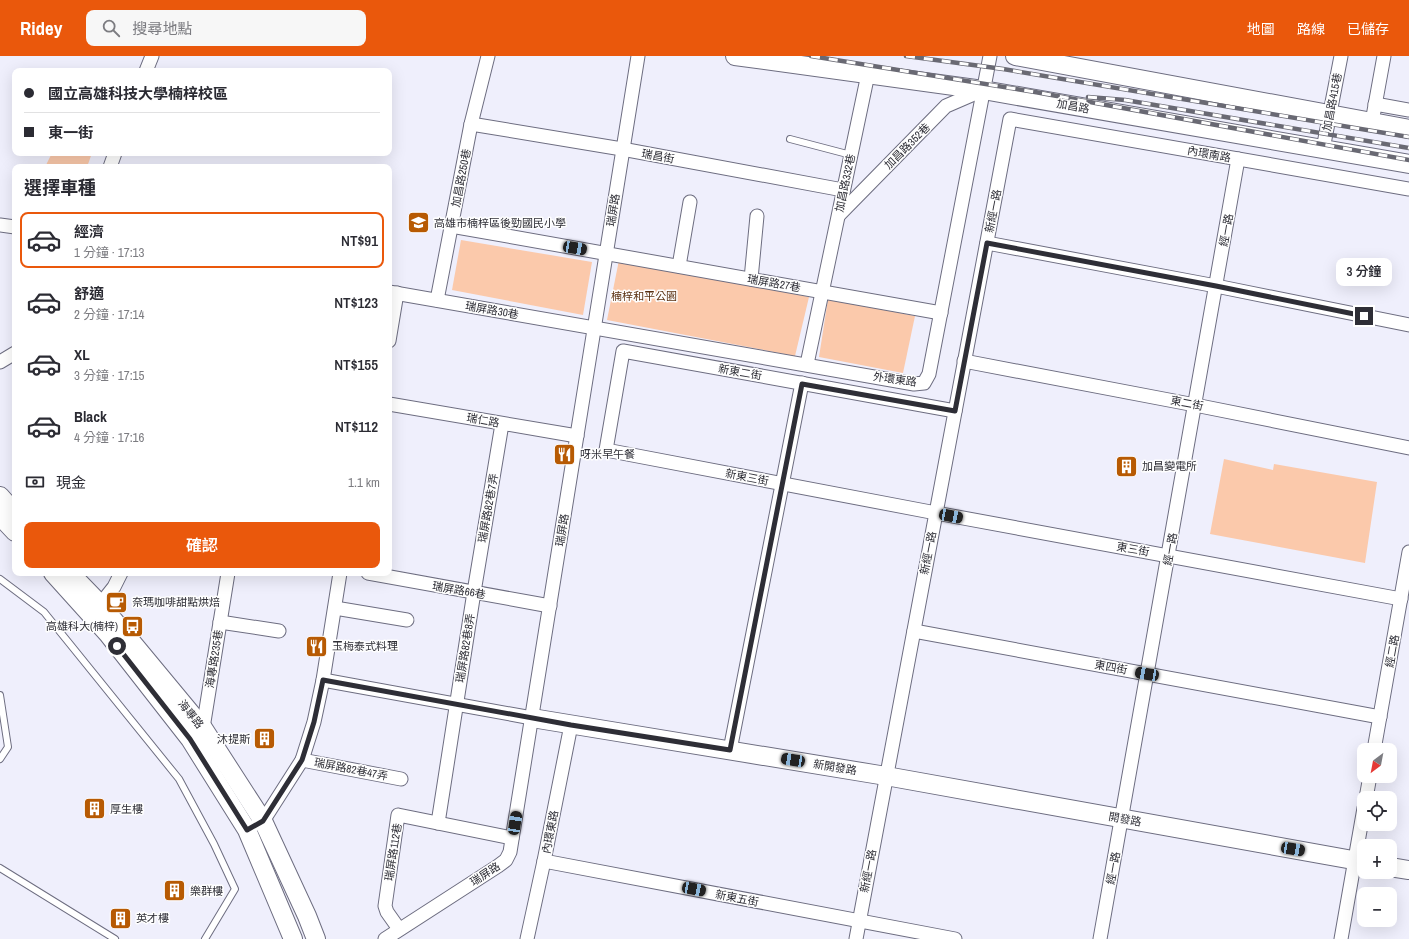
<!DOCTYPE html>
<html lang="zh-TW">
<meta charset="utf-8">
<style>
:root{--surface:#fff;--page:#f7f7f7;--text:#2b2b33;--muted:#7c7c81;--line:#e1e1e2;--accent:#ea580c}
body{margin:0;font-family:"Archivo Narrow","Noto Sans TC",sans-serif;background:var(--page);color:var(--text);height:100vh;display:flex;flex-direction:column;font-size:15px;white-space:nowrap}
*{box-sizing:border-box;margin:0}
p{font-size:13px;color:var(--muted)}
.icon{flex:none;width:22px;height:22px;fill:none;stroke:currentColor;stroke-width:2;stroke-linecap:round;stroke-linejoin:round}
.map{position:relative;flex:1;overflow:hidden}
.panel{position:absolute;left:12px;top:108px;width:380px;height:412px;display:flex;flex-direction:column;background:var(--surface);border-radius:8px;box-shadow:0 4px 16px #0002}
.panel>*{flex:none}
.banner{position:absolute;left:12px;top:12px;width:380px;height:88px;border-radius:8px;box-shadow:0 4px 16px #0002;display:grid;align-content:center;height:88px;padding:0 12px;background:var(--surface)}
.needle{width:26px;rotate:212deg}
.controls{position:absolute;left:1357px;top:687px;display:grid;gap:8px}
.controls a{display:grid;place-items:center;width:40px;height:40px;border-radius:8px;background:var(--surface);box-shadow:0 4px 16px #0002;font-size:20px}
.end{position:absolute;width:18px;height:18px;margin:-9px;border:5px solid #2e2e36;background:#fff;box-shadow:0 0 0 2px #fff}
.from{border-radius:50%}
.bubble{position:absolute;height:28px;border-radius:8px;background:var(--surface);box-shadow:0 4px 16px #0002;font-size:13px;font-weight:600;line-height:28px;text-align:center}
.car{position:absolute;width:12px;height:24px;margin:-12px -6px;border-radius:5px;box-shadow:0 0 3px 1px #0007;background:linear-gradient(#222 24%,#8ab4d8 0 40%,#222 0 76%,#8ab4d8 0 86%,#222 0)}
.banner b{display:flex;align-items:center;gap:14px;height:38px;font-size:15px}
.banner b+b{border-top:1px solid var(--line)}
.banner i{width:10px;height:10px;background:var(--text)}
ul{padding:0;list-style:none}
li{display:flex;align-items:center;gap:12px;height:56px;margin:0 8px 6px;padding:0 4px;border:2px solid transparent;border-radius:8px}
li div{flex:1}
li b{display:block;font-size:15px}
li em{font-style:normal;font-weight:600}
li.selected{border-color:var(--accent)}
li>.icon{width:36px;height:36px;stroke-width:1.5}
h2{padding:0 12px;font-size:18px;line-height:48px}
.pay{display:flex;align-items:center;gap:10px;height:44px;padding:0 12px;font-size:15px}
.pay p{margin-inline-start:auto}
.action{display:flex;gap:8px;margin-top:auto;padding:8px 12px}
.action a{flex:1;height:46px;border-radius:8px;background:var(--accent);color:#fff;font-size:16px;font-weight:600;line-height:46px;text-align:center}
header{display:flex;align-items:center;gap:24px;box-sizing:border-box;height:56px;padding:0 20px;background:var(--accent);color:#fff}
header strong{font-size:19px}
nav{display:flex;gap:22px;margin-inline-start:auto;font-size:14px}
.search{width:280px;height:36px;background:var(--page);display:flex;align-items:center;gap:10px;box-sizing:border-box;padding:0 14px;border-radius:8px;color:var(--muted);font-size:15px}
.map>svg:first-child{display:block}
</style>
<header>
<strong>Ridey</strong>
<div class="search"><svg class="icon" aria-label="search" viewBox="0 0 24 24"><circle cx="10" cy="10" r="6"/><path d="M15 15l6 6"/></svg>搜尋地點</div>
<nav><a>地圖</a><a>路線</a><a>已儲存</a></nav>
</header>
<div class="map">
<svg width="1409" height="883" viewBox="0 0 1409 883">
<rect width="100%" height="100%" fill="#efeffc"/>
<!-- green -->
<g fill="#fbc9ab">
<polygon points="52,97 92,97 87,111 45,111"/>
<polygon points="461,184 592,206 583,259 452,234"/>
<polygon points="619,204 809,241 795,300 607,264"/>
<polygon points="828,243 915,260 903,317 819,301"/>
<polygon points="1224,403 1273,414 1274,408 1377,426 1365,507 1210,478"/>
</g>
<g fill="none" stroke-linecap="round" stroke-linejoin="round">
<defs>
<g id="lane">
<polyline points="790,83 851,99"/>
<polyline points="0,523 44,556 179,723 214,788 235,833 205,883"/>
<polyline points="0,639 8,691 0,703"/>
<polyline points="0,812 115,883"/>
</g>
<g id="street">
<polyline points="146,15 152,0"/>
<polyline points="1375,48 1409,54"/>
<polyline points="1372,66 1384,0"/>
<polyline points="471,68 622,93 843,134"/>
<polyline points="1323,93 1341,0"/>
<polyline points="110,111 115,97"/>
<polyline points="839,159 946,50 983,34"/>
<polyline points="0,169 15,171"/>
<polyline points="451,170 941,257"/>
<polyline points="987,187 1216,230 1409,269"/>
<polyline points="679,210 690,146"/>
<polyline points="751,223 757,160"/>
<polyline points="389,236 914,328 924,327 929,318 990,0"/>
<polyline points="437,244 471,68 488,0"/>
<polyline points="389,285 397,237"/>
<polyline points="964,305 1195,349 1409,392"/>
<polyline points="0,306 15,297"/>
<polyline points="807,308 868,18"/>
<polyline points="389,348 577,380"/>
<polyline points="955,355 623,295 606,394 936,457 1401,543"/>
<polyline points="368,517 550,550"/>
<polyline points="335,552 407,564"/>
<polyline points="95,555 114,531 121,517"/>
<polyline points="220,566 279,575"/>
<polyline points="914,575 1380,661"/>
<polyline points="323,624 532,662"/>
<polyline points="203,672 228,517"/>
<polyline points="730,694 802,327"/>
<polyline points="1374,694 1409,496"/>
<polyline points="302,704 401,723"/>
<polyline points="1366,742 1370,720"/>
<polyline points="438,767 474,536 502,368"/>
<polyline points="257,768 263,765 302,704 314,666 323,624 340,517"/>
<polyline points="544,805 955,883"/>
<polyline points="399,873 387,856 385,850 398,759 512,782"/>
<polyline points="385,883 498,810 506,804 510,796 638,0"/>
<polyline points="527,883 544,805 571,669"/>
<polyline points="856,883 1010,63 1409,133"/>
<polyline points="1100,883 1238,103"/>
<polyline points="1341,883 1364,752"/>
</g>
<g id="secondary">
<polyline points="735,0 983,34 1409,108"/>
<polyline points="1015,0 1409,73"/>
<polyline points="0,440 15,457"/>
<polyline points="0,460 15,476"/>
<polyline points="53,517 108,578 190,683 247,774 293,883"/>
<polyline points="70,517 101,549 203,672 263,765 307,860 316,883"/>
<polyline points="532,662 886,720 1364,806"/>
<polyline points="1390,811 1409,814"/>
</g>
</defs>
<!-- lane casing -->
<use href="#lane" stroke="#6d6d80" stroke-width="8"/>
<!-- street casing -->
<use href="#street" stroke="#6d6d80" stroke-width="15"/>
<!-- secondary casing -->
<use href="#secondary" stroke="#6d6d80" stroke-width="20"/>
<!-- lane -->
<use href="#lane" stroke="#fff" stroke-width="6"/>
<!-- street -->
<use href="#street" stroke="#fff" stroke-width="13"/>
<!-- secondary -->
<use href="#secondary" stroke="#fff" stroke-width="18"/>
<defs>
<g id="rail">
<polyline points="811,0 1035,36 1409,104"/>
<polyline points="906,0 1003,13 1409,81"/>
<polyline points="1088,41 1125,44 1409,92"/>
</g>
</defs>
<!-- rail casing -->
<use href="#rail" stroke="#696973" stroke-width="4.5"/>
<!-- rail -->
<use href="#rail" stroke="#fefefe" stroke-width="3" stroke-dasharray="9" stroke-linecap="butt"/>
</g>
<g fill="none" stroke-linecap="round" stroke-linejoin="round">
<!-- route -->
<polyline stroke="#2e2e36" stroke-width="5" points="117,590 190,683 247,774 263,765 302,704 314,666 323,624 571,669 730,694 802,328 955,355 987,187 1216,230 1364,260"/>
</g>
<!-- icons -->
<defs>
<symbol id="school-square" viewBox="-11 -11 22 22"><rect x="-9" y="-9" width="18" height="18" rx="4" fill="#b75a03" stroke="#fefefe"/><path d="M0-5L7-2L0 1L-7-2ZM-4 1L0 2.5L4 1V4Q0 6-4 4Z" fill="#fff"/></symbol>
<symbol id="restaurant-square" viewBox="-11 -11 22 22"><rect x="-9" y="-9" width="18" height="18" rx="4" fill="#b75a03" stroke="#fefefe"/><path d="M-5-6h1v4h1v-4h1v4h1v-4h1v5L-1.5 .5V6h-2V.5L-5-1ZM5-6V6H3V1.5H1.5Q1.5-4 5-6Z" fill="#fff"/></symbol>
<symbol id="building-square" viewBox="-11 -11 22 22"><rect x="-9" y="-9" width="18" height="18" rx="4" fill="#b75a03" stroke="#fefefe"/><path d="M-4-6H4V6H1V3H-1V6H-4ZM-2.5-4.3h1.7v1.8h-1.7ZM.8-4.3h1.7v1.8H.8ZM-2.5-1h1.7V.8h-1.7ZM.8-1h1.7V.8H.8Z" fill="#fff"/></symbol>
<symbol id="cafe-square" viewBox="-11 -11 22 22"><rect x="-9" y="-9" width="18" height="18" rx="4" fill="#b75a03" stroke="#fefefe"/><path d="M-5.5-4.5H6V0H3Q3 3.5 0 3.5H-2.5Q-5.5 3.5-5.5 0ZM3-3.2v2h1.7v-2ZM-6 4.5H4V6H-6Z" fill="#fff"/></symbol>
<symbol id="bus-square" viewBox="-11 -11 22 22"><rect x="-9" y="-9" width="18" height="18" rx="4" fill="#b75a03" stroke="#fefefe"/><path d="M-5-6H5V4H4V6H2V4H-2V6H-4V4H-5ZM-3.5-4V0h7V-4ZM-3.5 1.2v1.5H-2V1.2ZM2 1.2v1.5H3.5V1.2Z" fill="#fff"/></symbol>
</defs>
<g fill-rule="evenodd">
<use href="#school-square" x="406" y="154" width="25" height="25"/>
<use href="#restaurant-square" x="552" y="386" width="25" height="25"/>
<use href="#building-square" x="1114" y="398" width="25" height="25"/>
<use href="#cafe-square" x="104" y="534" width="25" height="25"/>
<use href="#bus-square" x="120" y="558" width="25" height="25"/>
<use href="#restaurant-square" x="304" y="578" width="25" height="25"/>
<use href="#building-square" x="252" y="670" width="25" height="25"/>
<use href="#building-square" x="82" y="740" width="25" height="25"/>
<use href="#building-square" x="162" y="822" width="25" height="25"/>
<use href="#building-square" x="108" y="850" width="25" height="25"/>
</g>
<g text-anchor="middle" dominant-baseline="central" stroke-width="3" stroke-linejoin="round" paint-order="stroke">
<!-- street labels -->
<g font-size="11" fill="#2e2e36" stroke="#fefefe">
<text transform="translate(1332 46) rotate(-79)">加昌路415巷</text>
<text transform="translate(1073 50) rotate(10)">加昌路</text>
<text transform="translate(907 90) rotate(-45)">加昌路352巷</text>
<text transform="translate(1209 98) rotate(10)">內環南路</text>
<text transform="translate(658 100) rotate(10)">瑞昌街</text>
<text transform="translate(461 122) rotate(-79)">加昌路250巷</text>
<text transform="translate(845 127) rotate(-78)">加昌路332巷</text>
<text transform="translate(613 154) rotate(-81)">瑞屏路</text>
<text transform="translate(993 155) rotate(-79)">新經一路</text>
<text transform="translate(1226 174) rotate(-80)">經一路</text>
<text transform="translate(774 227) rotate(10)">瑞屏路27巷</text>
<text transform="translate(492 254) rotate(10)">瑞屏路30巷</text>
<text transform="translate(740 316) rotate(10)">新東二街</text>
<text transform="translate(895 323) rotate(8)">外環東路</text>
<text transform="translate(1187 347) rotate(11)">東二街</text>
<text transform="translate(483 364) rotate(10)">瑞仁路</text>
<text transform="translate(747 421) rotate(11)">新東三街</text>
<text transform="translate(488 452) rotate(-80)">瑞屏路82巷7弄</text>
<text transform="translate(562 474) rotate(-81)">瑞屏路</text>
<text transform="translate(1133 493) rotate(10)">東三街</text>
<text transform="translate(1170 493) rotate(-80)">經一路</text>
<text transform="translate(928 497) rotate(-79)">新經一路</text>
<text transform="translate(459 534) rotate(10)">瑞屏路66巷</text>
<text transform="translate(465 592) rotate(-81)">瑞屏路82巷8弄</text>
<text transform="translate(1392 595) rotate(-80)">經二路</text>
<text transform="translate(214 603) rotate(-81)">海專路235巷</text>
<text transform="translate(1111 611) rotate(10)">東四街</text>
<text transform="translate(191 658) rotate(51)">海專路</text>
<text transform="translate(835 711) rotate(9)">新開發路</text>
<text transform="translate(351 713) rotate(11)">瑞屏路82巷47弄</text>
<text transform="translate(1125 763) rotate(10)">開發路</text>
<text transform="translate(550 776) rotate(-79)">內環東路</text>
<text transform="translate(393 796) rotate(-81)">瑞屏路112巷</text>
<text transform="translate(1113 812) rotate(-80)">經一路</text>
<text transform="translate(868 815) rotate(-79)">新經一路</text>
<text transform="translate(485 818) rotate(-33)">瑞屏路</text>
<text transform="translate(737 842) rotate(11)">新東五街</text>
</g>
<!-- poi labels -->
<g font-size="11" fill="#2e2e36" stroke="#fefefe" text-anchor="start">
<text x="434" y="167">高雄市楠梓區後勁國民小學</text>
<text x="580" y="398">呀米早午餐</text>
<text x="1142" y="410">加昌變電所</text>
<text x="132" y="546">奈瑪咖啡甜點烘焙</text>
<text x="118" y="570" text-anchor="end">高雄科大(楠梓)</text>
<text x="332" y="590">玉梅泰式料理</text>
<text x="250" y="683" text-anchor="end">沐提斯</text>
<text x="110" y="753">厚生樓</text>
<text x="190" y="835">樂群樓</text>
<text x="136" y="862">英才樓</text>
</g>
<!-- park labels -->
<g font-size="11" fill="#5a3011" stroke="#fefefe">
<text x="644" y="240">楠梓和平公園</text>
</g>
</g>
</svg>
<div class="controls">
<a><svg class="needle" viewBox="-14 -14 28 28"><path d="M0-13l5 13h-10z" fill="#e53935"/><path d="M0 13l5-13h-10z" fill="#7c7c81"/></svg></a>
<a><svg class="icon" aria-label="locate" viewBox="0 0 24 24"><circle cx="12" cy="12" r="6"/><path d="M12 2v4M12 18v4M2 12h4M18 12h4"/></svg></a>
<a>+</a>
<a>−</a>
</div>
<i class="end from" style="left:117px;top:590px"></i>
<i class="end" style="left:1364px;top:260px"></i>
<div class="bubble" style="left:1336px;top:202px;width:56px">3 分鐘</div>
<i class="car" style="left:575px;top:192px;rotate:100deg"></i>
<i class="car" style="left:951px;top:460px;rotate:101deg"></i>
<i class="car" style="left:1147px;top:618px;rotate:280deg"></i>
<i class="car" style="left:793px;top:704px;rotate:279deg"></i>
<i class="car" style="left:515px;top:767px;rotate:9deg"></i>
<i class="car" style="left:1293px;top:793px;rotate:100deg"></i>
<i class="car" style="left:694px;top:833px;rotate:101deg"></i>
<div class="banner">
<b><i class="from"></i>國立高雄科技大學楠梓校區</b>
<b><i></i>東一街</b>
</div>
<section class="panel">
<h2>選擇車種</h2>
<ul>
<li class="selected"><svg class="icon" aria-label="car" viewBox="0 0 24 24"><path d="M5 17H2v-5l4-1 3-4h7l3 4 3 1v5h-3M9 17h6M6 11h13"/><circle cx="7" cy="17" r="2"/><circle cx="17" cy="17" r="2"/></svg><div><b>經濟</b><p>1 分鐘 · 17:13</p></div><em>NT$91</em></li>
<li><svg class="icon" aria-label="car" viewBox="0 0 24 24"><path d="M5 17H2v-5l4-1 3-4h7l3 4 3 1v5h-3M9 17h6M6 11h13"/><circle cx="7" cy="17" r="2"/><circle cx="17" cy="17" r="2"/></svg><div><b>舒適</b><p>2 分鐘 · 17:14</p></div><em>NT$123</em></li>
<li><svg class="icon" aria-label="car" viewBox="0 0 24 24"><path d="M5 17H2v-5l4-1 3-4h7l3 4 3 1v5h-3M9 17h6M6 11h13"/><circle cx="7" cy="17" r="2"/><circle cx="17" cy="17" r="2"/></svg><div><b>XL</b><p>3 分鐘 · 17:15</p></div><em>NT$155</em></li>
<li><svg class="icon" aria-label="car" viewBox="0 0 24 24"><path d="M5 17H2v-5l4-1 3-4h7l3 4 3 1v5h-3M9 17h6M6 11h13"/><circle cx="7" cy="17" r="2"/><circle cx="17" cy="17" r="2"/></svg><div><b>Black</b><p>4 分鐘 · 17:16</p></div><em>NT$112</em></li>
</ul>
<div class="pay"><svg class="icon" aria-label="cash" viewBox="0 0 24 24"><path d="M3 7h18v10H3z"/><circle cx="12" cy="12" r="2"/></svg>現金<p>1.1 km</p></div>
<div class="action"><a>確認</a></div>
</section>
</div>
